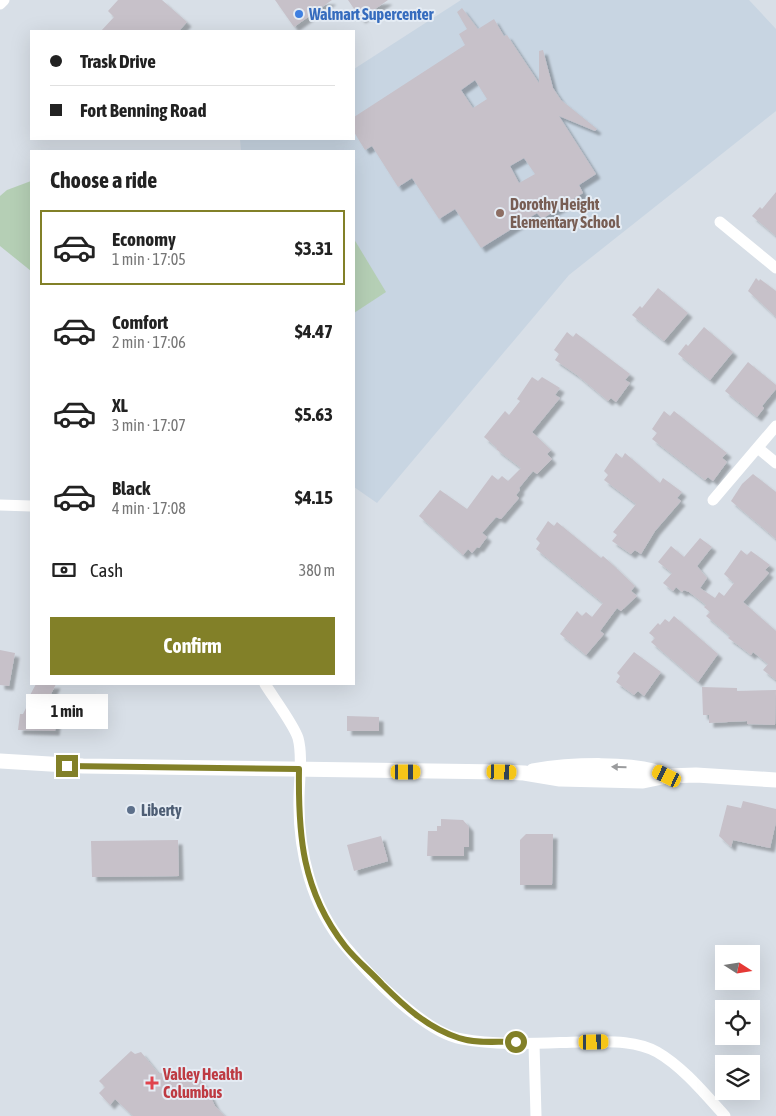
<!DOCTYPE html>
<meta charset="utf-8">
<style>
:root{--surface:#fff;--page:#f2f2f2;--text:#222;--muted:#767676;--line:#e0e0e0;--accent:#828028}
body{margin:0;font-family:"Asap Condensed",sans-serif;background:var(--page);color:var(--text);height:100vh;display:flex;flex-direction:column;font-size:19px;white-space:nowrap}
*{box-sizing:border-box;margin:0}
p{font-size:16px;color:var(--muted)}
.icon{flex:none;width:28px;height:28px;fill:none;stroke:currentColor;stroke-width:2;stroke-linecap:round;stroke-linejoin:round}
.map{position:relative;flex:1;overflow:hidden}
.panel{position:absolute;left:30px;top:150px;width:325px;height:535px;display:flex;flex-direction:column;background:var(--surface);border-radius:0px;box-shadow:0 5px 20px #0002}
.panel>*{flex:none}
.banner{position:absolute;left:30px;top:30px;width:325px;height:110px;border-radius:0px;box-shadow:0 5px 20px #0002;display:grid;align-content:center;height:110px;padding:0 20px;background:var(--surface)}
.needle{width:32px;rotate:102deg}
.fabs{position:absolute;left:715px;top:945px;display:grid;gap:10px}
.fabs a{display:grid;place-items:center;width:45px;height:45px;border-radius:0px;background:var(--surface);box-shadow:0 5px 20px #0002;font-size:25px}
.end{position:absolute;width:22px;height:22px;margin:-11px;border:6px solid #828028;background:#fff;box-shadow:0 0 0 2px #fff}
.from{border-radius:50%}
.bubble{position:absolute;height:35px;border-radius:0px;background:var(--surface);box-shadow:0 5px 20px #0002;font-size:16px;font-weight:700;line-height:35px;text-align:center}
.car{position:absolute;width:15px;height:30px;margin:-15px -8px;border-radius:6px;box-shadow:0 0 4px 1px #0007;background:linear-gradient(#f5c518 24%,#345 0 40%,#f5c518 0 76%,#345 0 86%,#f5c518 0)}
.banner b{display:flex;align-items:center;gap:18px;height:48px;font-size:19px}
.banner b+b{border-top:1px solid var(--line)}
.banner i{width:12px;height:12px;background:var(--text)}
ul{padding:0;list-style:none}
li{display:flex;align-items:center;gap:15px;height:75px;margin:0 10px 8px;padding:0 10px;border:2px solid transparent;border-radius:0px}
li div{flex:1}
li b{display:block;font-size:19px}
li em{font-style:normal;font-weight:700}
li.on{border-color:var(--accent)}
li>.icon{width:45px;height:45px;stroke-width:1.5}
h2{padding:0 20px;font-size:22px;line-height:60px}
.pay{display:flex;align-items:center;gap:12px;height:55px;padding:0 20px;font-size:19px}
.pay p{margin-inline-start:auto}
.cta{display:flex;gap:10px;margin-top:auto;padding:10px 20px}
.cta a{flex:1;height:58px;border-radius:0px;background:var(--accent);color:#fff;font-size:20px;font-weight:700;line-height:58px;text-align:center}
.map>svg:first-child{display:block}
</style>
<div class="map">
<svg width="776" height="1116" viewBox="0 0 776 1116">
<defs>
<filter id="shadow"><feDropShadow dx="4.5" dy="4.5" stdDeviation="1" flood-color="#0004"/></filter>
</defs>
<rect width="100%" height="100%" fill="#d8dfe7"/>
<!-- built -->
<polygon fill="#c8d5e2" points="461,0 749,0 776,29 776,111 569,275 377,503 354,487 354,151 241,151 240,139 354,139 354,69"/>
<!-- green -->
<g fill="#b5cfb5">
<polygon points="31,181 31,271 0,246 0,196 7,190"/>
<polygon points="354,239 386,292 354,313"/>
</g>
<!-- building -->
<g fill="#c7c1c9" fill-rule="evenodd" filter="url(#shadow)">
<polygon points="118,0 162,0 187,22 179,31 101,31 114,17 108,11"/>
<polygon points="275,0 332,0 294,27"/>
<polygon points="348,0 388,0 361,19"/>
<path d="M462,8L478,29L494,19L504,36L507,35L539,83V51L543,50L553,88L561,100L597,129L595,131L559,116L596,174L579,185L583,193L542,219L537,213L481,248L455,209L439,219L412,178L398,187L372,146L365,150L354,132V117L465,45L459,34L467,29L457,12ZM475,80L487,99L473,108L461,90ZM524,158L535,174L519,183L510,166Z"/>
<polygon points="776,192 776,236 752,216 760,207 762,209"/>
<polygon points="756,278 759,281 760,279 776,291 776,317 748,291"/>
<polygon points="658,288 688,313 664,341 632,315 640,306 642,308"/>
<polygon points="704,327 733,352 710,380 678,354 686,344 688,346"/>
<polygon points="567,332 573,337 576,333 630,374 625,380 630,383 616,402 611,398 608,401 577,375 555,360 559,354 554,350"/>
<polygon points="748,362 776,385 776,389 762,406 764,408 757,417 725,391"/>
<polygon points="532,377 538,381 542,377 560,388 555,395 560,398 532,432 551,450 547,454 552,459 537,474 533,471 519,488 520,490 516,495 519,498 501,519 496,517 482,533 487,537 479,548 477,547 472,553 468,549 463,555 419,516 440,490 467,509 492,475 498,480 502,476 508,481 521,468 496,449 497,448 484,437 505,411 509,415 520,401 517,399"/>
<polygon points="664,411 670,416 674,411 727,453 722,458 727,462 713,481 708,477 705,480 652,439 657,433 652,429"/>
<polygon points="616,453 622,458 625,453 660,483 663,478 682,492 677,498 681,501 655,531 641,554 635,550 631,554 612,541 617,535 613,532 636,504 604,480 608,475 604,471"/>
<polygon points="753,474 776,492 776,539 731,501 742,484"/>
<polygon points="548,521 554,526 557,522 601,558 603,556 613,565 635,586 631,591 637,596 621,611 617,608 600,631 604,634 586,655 560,634 577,611 582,616 586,612 592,617 603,603 536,549 540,543 536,539"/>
<polygon points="700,538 712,547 697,566 707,578 700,588 715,598 719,592 724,596 734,583 724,574 741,550 747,555 751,551 770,565 765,570 769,573 743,602 776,631 776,680 763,670 768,664 753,652 751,655 738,645 728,638 730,636 706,616 710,612 704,607 706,605 689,592 684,590 682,592 676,587 673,591 663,583 672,573 658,562 671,546 684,557"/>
<polygon points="674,616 718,654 698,682 651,642 655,638 649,633 658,623 660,625 665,619 669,622"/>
<polygon points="0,650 15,653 9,686 0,685"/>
<polygon points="634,652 661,672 644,696 638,691 634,695 616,682 620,676 617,673"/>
<polygon points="36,684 56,684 50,696 57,700 49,715 57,715 55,731 18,730 20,714 23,714 31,698 29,697"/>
<polygon points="702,687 737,688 737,691 776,690 775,725 747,724 747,721 709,723 709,715 703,715"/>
<polygon points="347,716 379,717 379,731 347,731"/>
<polygon points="743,801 776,809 776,822 770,848 733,840 731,847 719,836 727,805 741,808"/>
<polygon points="441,819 463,820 469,827 469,847 464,847 464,856 427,856 428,831 437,831 437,826 441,826"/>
<polygon points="526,834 553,834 552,885 520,885 520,840"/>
<polygon points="381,836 388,861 354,871 347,845"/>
<polygon points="178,840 179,876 92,877 91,841"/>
<polygon points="131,1051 135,1054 141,1052 158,1073 172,1074 184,1080 192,1071 205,1085 215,1106 225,1116 133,1116 115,1099 110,1105 99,1093 105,1087 99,1081"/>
</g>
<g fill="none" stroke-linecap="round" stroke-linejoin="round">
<!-- street -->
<g stroke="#fff" stroke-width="11">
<polyline points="0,4 4,0"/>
<polyline points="720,222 776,268"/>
<polyline points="758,448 776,463"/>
<polyline points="713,500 776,426"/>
<polyline points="0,505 31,506"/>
<path d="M265,684C273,697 294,725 298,738C303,756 299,780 299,799C298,851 311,906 346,947C369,975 425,1033 462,1039C500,1046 541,1043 579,1042C604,1042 634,1039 657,1052C683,1067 705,1094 725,1116"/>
<polyline points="534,1044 536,1116"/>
</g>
<!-- secondary -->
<g stroke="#fff" stroke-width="15">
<polyline points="0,761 83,766 502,772 524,773 560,779 643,781 667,776 696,775 776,780"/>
<path d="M533,771C567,765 636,761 667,776"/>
</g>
</g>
<!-- one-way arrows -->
<defs><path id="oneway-solid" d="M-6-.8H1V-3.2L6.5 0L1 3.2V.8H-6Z" transform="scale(1.25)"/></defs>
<use fill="#9b9c9e" href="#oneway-solid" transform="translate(619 767) rotate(-179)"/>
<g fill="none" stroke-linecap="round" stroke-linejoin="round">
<!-- route -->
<path stroke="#828028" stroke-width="6" d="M67,766L299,769C298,835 302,891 345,946C355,959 370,971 382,984C405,1007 428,1028 459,1038C476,1044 498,1041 516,1042"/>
</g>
<!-- markers -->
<circle fill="#3f7fe0" stroke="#e5ecf4" stroke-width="2" cx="299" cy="14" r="5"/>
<circle fill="#8d6e63" stroke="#e5ecf4" stroke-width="2" cx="500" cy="213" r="5"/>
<circle fill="#5c6f8a" stroke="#e5ecf4" stroke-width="2" cx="131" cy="810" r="5"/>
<path fill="#e0444e" stroke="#e5ecf4" stroke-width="2" d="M149.5 1075.5h5v5h5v5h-5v5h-5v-5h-5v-5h5z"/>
<g text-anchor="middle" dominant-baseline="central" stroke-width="4" stroke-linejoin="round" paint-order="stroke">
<!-- shop labels -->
<g font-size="16" font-weight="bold" fill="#366cbe" stroke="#e5ecf4" text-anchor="start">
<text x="309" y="14">Walmart Supercenter</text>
</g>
<!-- education labels -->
<g font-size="16" font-weight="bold" fill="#785e54" stroke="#e5ecf4" text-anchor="start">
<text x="510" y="204">Dorothy Height<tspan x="510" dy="18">Elementary School</tspan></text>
</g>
<!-- service labels -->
<g font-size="16" font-weight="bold" fill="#4e5e75" stroke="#e5ecf4" text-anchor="start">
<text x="141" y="810">Liberty</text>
</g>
<!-- health labels -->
<g font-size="16" font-weight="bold" fill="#be3a42" stroke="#e5ecf4" text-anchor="start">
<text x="163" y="1074">Valley Health<tspan x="163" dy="18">Columbus</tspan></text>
</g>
</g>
</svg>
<div class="fabs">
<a><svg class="needle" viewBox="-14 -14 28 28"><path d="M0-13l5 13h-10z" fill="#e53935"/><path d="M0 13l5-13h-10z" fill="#767676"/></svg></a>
<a><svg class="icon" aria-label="locate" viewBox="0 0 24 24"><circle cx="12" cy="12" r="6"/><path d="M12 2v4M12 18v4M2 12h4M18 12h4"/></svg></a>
<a><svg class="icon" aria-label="layers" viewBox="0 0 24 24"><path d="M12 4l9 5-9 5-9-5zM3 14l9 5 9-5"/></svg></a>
</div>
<i class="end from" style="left:516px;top:1042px"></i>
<i class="end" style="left:67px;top:766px"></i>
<div class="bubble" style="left:26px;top:694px;width:82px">1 min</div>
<i class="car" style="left:406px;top:772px;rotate:90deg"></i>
<i class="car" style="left:502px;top:772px;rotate:92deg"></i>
<i class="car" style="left:667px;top:776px;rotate:296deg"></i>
<i class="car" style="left:594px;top:1042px;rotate:89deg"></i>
<div class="banner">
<b><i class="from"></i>Trask Drive</b>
<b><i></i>Fort Benning Road</b>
</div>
<section class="panel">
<h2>Choose a ride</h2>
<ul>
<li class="on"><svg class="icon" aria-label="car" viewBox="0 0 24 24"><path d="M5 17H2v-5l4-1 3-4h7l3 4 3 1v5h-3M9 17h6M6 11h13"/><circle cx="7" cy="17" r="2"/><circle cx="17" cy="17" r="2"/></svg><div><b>Economy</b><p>1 min · 17:05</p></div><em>$3.31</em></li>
<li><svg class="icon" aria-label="car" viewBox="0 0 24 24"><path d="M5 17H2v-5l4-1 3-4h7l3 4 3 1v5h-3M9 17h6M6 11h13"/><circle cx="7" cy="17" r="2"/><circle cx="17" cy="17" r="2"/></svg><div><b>Comfort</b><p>2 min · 17:06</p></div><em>$4.47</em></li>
<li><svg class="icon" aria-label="car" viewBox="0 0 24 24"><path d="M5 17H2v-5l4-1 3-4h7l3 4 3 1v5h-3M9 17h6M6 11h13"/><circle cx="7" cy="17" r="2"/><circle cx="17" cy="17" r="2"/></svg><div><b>XL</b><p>3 min · 17:07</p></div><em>$5.63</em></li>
<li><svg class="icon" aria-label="car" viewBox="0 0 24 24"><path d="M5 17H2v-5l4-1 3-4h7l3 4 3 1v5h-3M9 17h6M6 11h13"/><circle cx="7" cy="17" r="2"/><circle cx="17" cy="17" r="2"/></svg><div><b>Black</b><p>4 min · 17:08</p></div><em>$4.15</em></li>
</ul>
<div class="pay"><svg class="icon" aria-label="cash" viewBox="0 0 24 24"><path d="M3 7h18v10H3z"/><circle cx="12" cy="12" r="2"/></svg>Cash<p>380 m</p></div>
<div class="cta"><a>Confirm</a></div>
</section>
</div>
